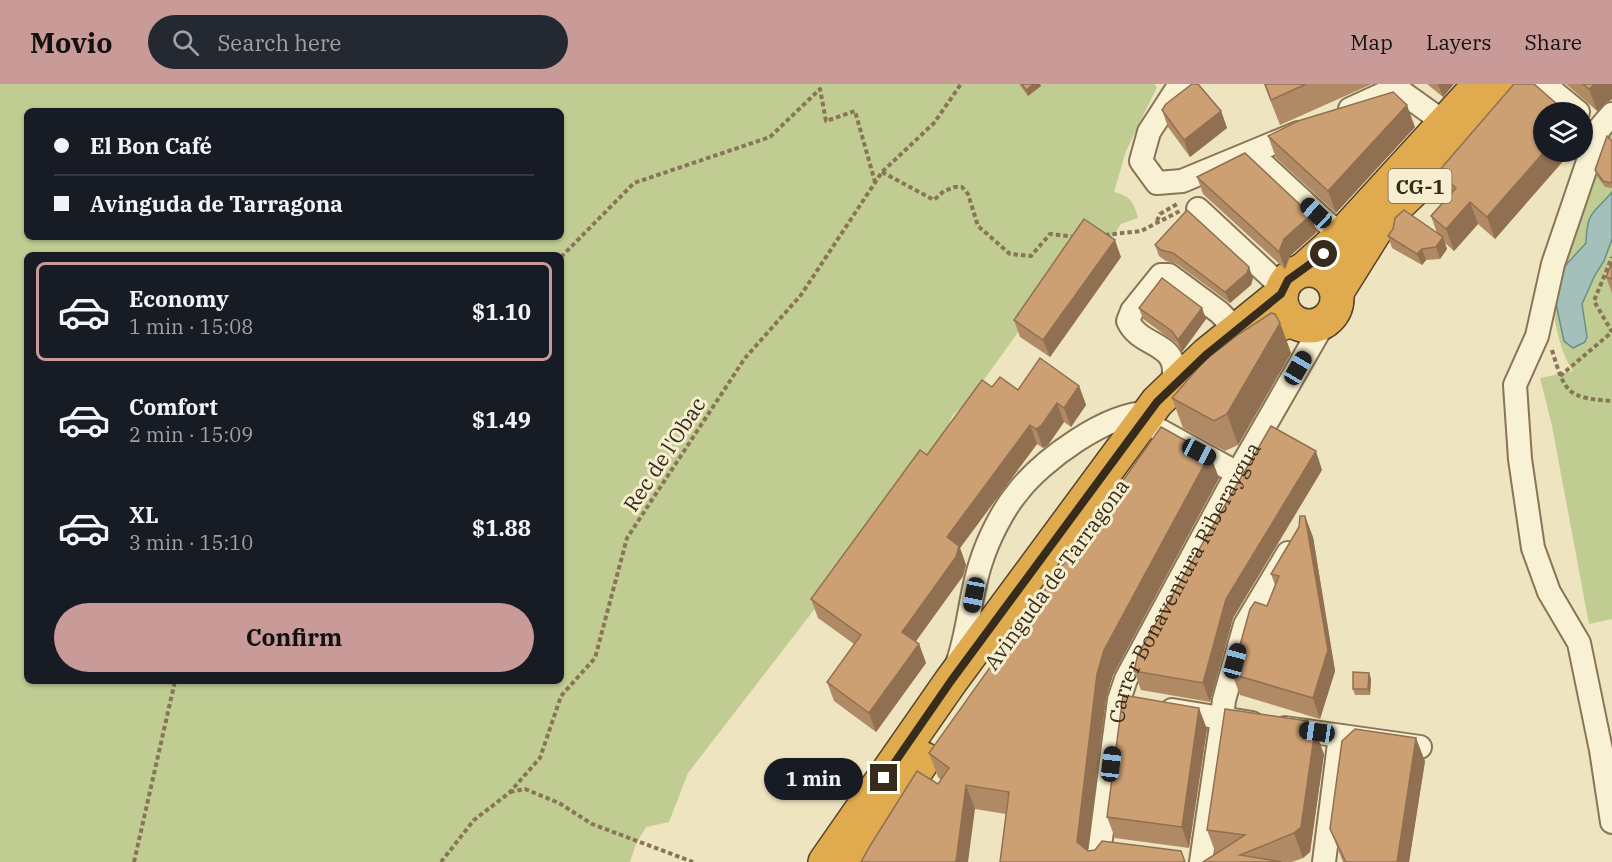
<!DOCTYPE html>
<meta charset="utf-8">
<style>
:root{--surface:#171b24;--page:#242831;--text:#f1f3f6;--muted:#9ea1a6;--line:#363941;--accent:#c89a98}
body{margin:0;font-family:"IBM Plex Serif",serif;background:var(--page);color:var(--text);height:100vh;display:flex;flex-direction:column;font-size:22px;white-space:nowrap}
*{box-sizing:border-box;margin:0}
p{font-size:20px;color:var(--muted)}
.icon{flex:none;width:33px;height:33px;fill:none;stroke:currentColor;stroke-width:2;stroke-linecap:round;stroke-linejoin:round}
.map{position:relative;flex:1;overflow:hidden}
.sheet{position:absolute;left:24px;top:168px;width:540px;height:432px;display:flex;flex-direction:column;background:var(--surface);border-radius:9px;box-shadow:0 2px 4px #0004}
.sheet>*{flex:none}
.hud{position:absolute;left:24px;top:24px;width:540px;height:132px;border-radius:9px;box-shadow:0 2px 4px #0004;display:grid;align-content:center;height:132px;padding:0 30px;background:var(--surface)}
.fabs{position:absolute;left:1533px;top:18px;display:grid;gap:12px}
.fabs a{display:grid;place-items:center;width:60px;height:60px;border-radius:50%;background:var(--surface);box-shadow:0 2px 4px #0004;font-size:30px}
.end{position:absolute;width:27px;height:27px;margin:-14px;border:8px solid #372b1c;background:#fff;box-shadow:0 0 0 3px #fff}
.from{border-radius:50%}
.bubble{position:absolute;height:42px;border-radius:21px;background:var(--surface);box-shadow:0 2px 4px #0004;font-size:20px;font-weight:800;line-height:42px;text-align:center}
.car{position:absolute;width:18px;height:36px;margin:-18px -9px;border-radius:8px;box-shadow:0 0 4px 2px #0007;background:linear-gradient(#222 24%,#8ab4d8 0 40%,#222 0 76%,#8ab4d8 0 86%,#222 0)}
.hud b{display:flex;align-items:center;gap:21px;height:57px;font-size:22px}
.hud b+b{border-top:2px solid var(--line)}
.hud i{width:15px;height:15px;background:var(--text)}
ul{padding:10px 0 0;list-style:none}
li{display:flex;align-items:center;gap:18px;height:99px;margin:0 12px 9px;padding:0 18px;border:3px solid transparent;border-radius:9px}
li div{flex:1}
li b{display:block;font-size:22px}
li em{font-style:normal;font-weight:800}
li.selected{border-color:var(--accent)}
li>.icon{width:54px;height:54px;stroke-width:1.5}
.action{display:flex;gap:12px;margin-top:auto;padding:12px 30px}
.action a{flex:1;height:69px;border-radius:36px;background:var(--accent);color:#111;font-size:24px;font-weight:800;line-height:69px;text-align:center}
header{display:flex;align-items:center;gap:36px;box-sizing:border-box;height:84px;padding:0 30px;background:var(--accent);color:#111}
header strong{font-size:28px}
nav{display:flex;gap:33px;margin-inline-start:auto;font-size:21px}
.search{width:420px;height:54px;background:var(--page);display:flex;align-items:center;gap:15px;box-sizing:border-box;padding:0 21px;border-radius:33px;color:var(--muted);font-size:22px}
.map>svg:first-child{display:block}
</style>
<header>
<strong>Movio</strong>
<div class="search"><svg class="icon" aria-label="search" viewBox="0 0 24 24"><circle cx="10" cy="10" r="6"/><path d="M15 15l6 6"/></svg>Search here</div>
<nav><a>Map</a><a>Layers</a><a>Share</a></nav>
</header>
<div class="map">
<svg width="1612" height="778" viewBox="0 0 1612 778">
<rect width="100%" height="100%" fill="#eee4bf"/>
<!-- green -->
<g fill="#c1cc93" fill-rule="evenodd">
<path d="M0,0H1154L1157,3L1126,67L1114,108C1130,112 1134,118 1138,134L1121,140L1109,158L1090,148L968,318L953,331L935,369L688,689L669,738L646,743L636,760L630,778H0ZM27,27H561V153H27ZM27,171H561V597H27Z"/>
<path d="M1612,47V535L1589,540L1552,342L1540,294L1573,287C1560,268 1553,236 1553,212L1606,58Z"/>
</g>
<!-- water -->
<path fill="#a3c0ba" stroke="#6a8e88" stroke-width="1.5" d="M1612,108V155L1604,177L1595,191L1582,220L1587,253L1585,258L1573,264L1564,257L1556,220L1560,199L1564,183L1586,159C1587,126 1593,131 1612,108Z"/>
<g fill="none" stroke-linecap="round" stroke-linejoin="round">
<defs>
<g id="minor">
<polyline points="1180,0 1149,48 1141,77 1157,99 1182,97 1298,49"/>
<polyline points="1544,0 1578,28"/>
<polyline points="1396,4 1445,39"/>
<polyline points="1350,25 1396,4 1399,0"/>
<polyline points="1612,30 1599,45 1553,180 1537,252 1515,301 1520,375 1533,464 1549,508 1579,559 1601,666 1612,738"/>
<polyline points="1264,81 1341,152"/>
<polyline points="1198,125 1283,204"/>
<path d="M1171,304C1186,256 1141,266 1128,237L1132,227L1161,191H1169L1219,228L1237,246"/>
<polyline points="1159,346 1237,389"/>
<path d="M958,577C969,545 970,511 981,478C988,456 1002,427 1017,409C1042,376 1107,329 1148,329"/>
<polyline points="1172,626 1252,639"/>
<polyline points="1222,634 1224,616 1245,541 1288,469"/>
<polyline points="1285,644 1420,663"/>
<path id="s1" d="M1098,778L1119,616L1126,595L1229,404L1325,237"/>
<polyline points="1201,778 1221,642"/>
<polyline points="1324,778 1340,652"/>
</g>
<g id="highway">
<circle cx="1309" cy="214" r="28"/>
<polyline points="1303,186 1341,152 1480,0"/>
<polyline points="1337,208 1382,136 1439,82 1512,0"/>
<polyline points="1247,262 1273,243 1291,236"/>
<polyline points="825,778 951,597 1157,318 1207,270 1281,210"/>
<polyline points="855,778 924,675"/>
</g>
</defs>
<!-- minor casing -->
<use href="#minor" stroke="#887557" stroke-width="26"/>
<!-- highway casing -->
<use href="#highway" stroke="#55422c" stroke-width="36"/>
<!-- path -->
<g stroke="#887557" stroke-width="4" stroke-dasharray="4.5 3" stroke-linecap="butt">
<polyline points="882,88 934,116 944,107 955,103 962,103 968,110 978,142 1010,170 1031,172 1050,150 1076,153"/>
<polyline points="1157,137 1160,130 1179,119"/>
<polyline points="1105,151 1141,147 1180,127"/>
<polyline points="561,173 634,99 770,53 820,5 826,37 855,27 875,98"/>
<path d="M1552,266C1565,309 1567,314 1612,317"/>
<polyline points="1560,292 1612,248 1594,217 1612,173"/>
<polyline points="510,708 525,705 559,719 592,740 693,778"/>
<polyline points="134,778 175,597"/>
<polyline points="441,778 474,736 509,709 540,674 561,612 595,574 627,454 745,274 801,211 882,88 934,39 961,0"/>
</g>
<!-- minor -->
<use href="#minor" stroke="#f9f1d3" stroke-width="22"/>
<!-- highway -->
<use href="#highway" stroke="#e0ab4e" stroke-width="33"/>
</g>
<!-- wall -->
<g fill="#b08a64">
<polygon points="1019,0 1040,0 1041,2 1028,12"/>
<polygon points="1264,0 1372,0 1280,41"/>
<polygon points="1427,0 1454,0 1443,13"/>
<polygon points="1566,0 1612,0 1612,15 1597,27"/>
<polygon points="1162,26 1221,27 1227,44 1190,73 1168,43"/>
<polygon points="1415,43 1336,129 1276,74 1268,52"/>
<polygon points="1612,57 1612,104 1605,103 1597,92 1595,86"/>
<polygon points="1544,68 1571,68 1495,155 1478,140 1454,167 1445,159 1447,165 1440,175 1426,176 1422,181 1392,164 1388,152 1437,149 1431,132 1449,112 1446,110 1438,88"/>
<polygon points="1197,93 1317,148 1290,172 1285,185 1203,110"/>
<polygon points="1155,161 1253,194 1251,201 1230,219 1177,180 1166,177 1159,172"/>
<polygon points="1121,173 1050,273 1020,253 1014,236"/>
<polygon points="1612,178 1612,209 1606,193"/>
<polygon points="1139,224 1202,224 1206,235 1182,268 1176,259 1143,235"/>
<polygon points="1280,239 1291,269 1238,361 1225,367 1183,344 1172,314"/>
<polygon points="1079,302 1086,321 1071,343 1064,338 1048,361 1043,364 1037,360 960,464 966,481 963,492 915,557 919,560 926,579 876,648 834,617 827,598 854,560 818,534 811,515 927,371 992,303 1018,306"/>
<polygon points="1322,386 1233,534 1210,618 1141,606 1134,587"/>
<polygon points="1219,394 1113,591 1106,614 1087,767 1181,767 1000,778 1006,730 975,725 938,700 941,696 938,693 929,669"/>
<polygon points="1313,453 1335,587 1320,635 1240,611 1232,590 1267,522 1275,501 1271,490"/>
<polygon points="1369,589 1371,595 1370,611 1355,611 1353,605"/>
<polygon points="1207,645 1189,764 1115,754 1107,733"/>
<polygon points="1324,670 1310,768 1303,774 1292,778 1203,778 1216,770 1207,746"/>
<polygon points="1425,677 1409,778 1343,778 1330,745"/>
</g>
<!-- shaded-wall -->
<g fill="#907051">
<polygon points="1034,0 1040,0 1041,2 1028,12 1026,6"/>
<polygon points="1438,0 1454,0 1443,13"/>
<polygon points="1595,0 1612,0 1612,15 1597,27 1589,5"/>
<polygon points="1407,21 1415,43 1336,129 1328,107"/>
<polygon points="1221,27 1227,44 1190,73 1184,56"/>
<polygon points="1544,68 1571,68 1495,155 1487,133"/>
<polygon points="1470,118 1478,140 1454,167 1446,145"/>
<polygon points="1311,131 1317,148 1290,172 1285,185 1279,168 1284,155"/>
<polygon points="1443,153 1447,165 1440,175 1436,163"/>
<polygon points="1115,156 1121,173 1050,273 1043,256"/>
<polygon points="1422,165 1426,176 1422,181 1417,170"/>
<polygon points="1249,183 1253,194 1251,201 1230,219 1225,208"/>
<polygon points="1202,224 1206,235 1182,268 1178,256"/>
<polygon points="1280,239 1291,269 1238,361 1227,330"/>
<polygon points="1079,302 1086,321 1071,343 1064,324"/>
<polygon points="1057,319 1064,338 1048,361 1043,364 1036,345"/>
<polygon points="1030,341 1037,360 960,464 966,481 963,492 909,567 902,548 947,453"/>
<polygon points="1316,367 1322,386 1233,534 1210,618 1203,599 1226,515"/>
<polygon points="1210,370 1219,394 1113,591 1106,614 1086,778 1077,758 1097,590 1104,566"/>
<polygon points="1305,432 1313,453 1335,587 1320,635 1313,614"/>
<polygon points="919,560 926,579 876,648 869,629"/>
<polygon points="1369,589 1371,595 1370,611 1368,605"/>
<polygon points="1199,624 1207,645 1189,764 1182,743"/>
<polygon points="1315,646 1324,670 1310,768 1303,774 1294,749"/>
<polygon points="1416,654 1425,677 1409,778 1397,778"/>
<polygon points="966,701 975,725 968,778 956,778"/>
</g>
<!-- building -->
<g fill="#cda074" stroke="#907051" stroke-width="1.5">
<polygon points="1022,0 1034,0 1026,6"/>
<polygon points="1192,0 1198,0 1221,27 1184,56 1162,26 1166,20"/>
<polygon points="1265,0 1306,0 1271,16"/>
<polygon points="1514,0 1534,0 1566,28 1544,28 1544,68 1487,133 1470,118 1446,145 1431,132 1456,104 1438,88"/>
<polygon points="1583,0 1595,0 1589,5"/>
<polygon points="1393,8 1407,21 1328,107 1268,52 1298,37"/>
<polygon points="1607,52 1612,57 1612,97 1611,99 1603,97 1595,86"/>
<polygon points="1245,69 1311,131 1284,155 1279,168 1197,93"/>
<polygon points="1187,126 1249,183 1247,189 1225,208 1173,169 1161,166 1155,161"/>
<polygon points="1404,126 1443,153 1436,163 1422,165 1417,170 1388,152 1393,145 1395,134"/>
<polygon points="1084,135 1115,156 1043,256 1014,236"/>
<polygon points="1612,178 1612,195 1606,193"/>
<polygon points="1162,194 1202,224 1178,256 1172,247 1139,224"/>
<polygon points="1271,229 1275,230 1280,239 1227,330 1214,337 1172,314 1204,277 1239,250"/>
<polygon points="1040,274 1079,302 1064,324 1057,319 1041,342 1036,345 1030,341 947,453 959,462 956,473 902,548 919,560 869,629 827,598 861,551 811,515 920,366 927,371 982,296 992,303 1000,293 1018,306"/>
<polygon points="1271,342 1316,367 1226,515 1203,599 1134,587 1138,570"/>
<polygon points="1161,343 1210,370 1104,566 1097,590 1077,758 1088,767 1095,766 1102,757 1181,767 1185,778 1000,778 1009,708 966,701 956,778 861,778 870,762 917,687 938,700 949,684 929,669"/>
<polygon points="1300,432 1305,432 1328,566 1313,614 1232,590 1250,525 1255,518 1267,522 1279,492 1271,490 1299,443"/>
<polygon points="1353,588 1369,589 1368,605 1353,605"/>
<polygon points="1123,611 1199,624 1182,743 1107,733"/>
<polygon points="1225,625 1308,637 1315,646 1301,743 1294,749 1240,771 1282,778 1203,778 1245,751 1207,746"/>
<polygon points="1355,645 1416,654 1397,778 1346,778 1330,745 1342,657"/>
</g>
<g fill="none" stroke-linecap="round" stroke-linejoin="round">
<!-- route -->
<polyline stroke="#372b1c" stroke-width="8" points="884,694 951,597 1157,318 1207,270 1281,210 1288,196 1324,170"/>
</g>
<g text-anchor="middle" dominant-baseline="central" stroke-width="6" stroke-linejoin="round" paint-order="stroke">
<!-- shield labels -->
<rect fill="#f6eecf" stroke="#706652" stroke-width="1.5" x="1388.5" y="85" width="63" height="34" rx="4.5"/>
<g font-size="20" font-weight="bold" fill="#372b1c">
<text x="1420" y="102">CG-1</text>
</g>
<!-- street labels -->
<g font-size="21" fill="#372b1c" stroke="#f6eecf">
<text transform="translate(664 370) rotate(-57)">Rec de l'Obac</text>
<text transform="translate(1056 490) rotate(-54)">Avinguda de Tarragona</text>
<text stroke="none"><textPath href="#s1" startOffset="297">Carrer Bonaventura Riberaygua</textPath></text>
</g>
</g>
</svg>
<div class="fabs">
<a><svg class="icon" aria-label="layers" viewBox="0 0 24 24"><path d="M12 4l9 5-9 5-9-5zM3 14l9 5 9-5"/></svg></a>
</div>
<i class="end from" style="left:1324px;top:170px"></i>
<i class="end" style="left:884px;top:694px"></i>
<div class="bubble" style="left:764px;top:674px;width:99px">1 min</div>
<i class="car" style="left:1316px;top:129px;rotate:313deg"></i>
<i class="car" style="left:1298px;top:284px;rotate:30deg"></i>
<i class="car" style="left:1199px;top:368px;rotate:118deg"></i>
<i class="car" style="left:974px;top:511px;rotate:191deg"></i>
<i class="car" style="left:1235px;top:577px;rotate:15deg"></i>
<i class="car" style="left:1317px;top:648px;rotate:278deg"></i>
<i class="car" style="left:1111px;top:680px;rotate:7deg"></i>
<div class="hud">
<b><i class="from"></i>El Bon Café</b>
<b><i></i>Avinguda de Tarragona</b>
</div>
<section class="sheet">
<ul>
<li class="selected"><svg class="icon" aria-label="car" viewBox="0 0 24 24"><path d="M5 17H2v-5l4-1 3-4h7l3 4 3 1v5h-3M9 17h6M6 11h13"/><circle cx="7" cy="17" r="2"/><circle cx="17" cy="17" r="2"/></svg><div><b>Economy</b><p>1 min · 15:08</p></div><em>$1.10</em></li>
<li><svg class="icon" aria-label="car" viewBox="0 0 24 24"><path d="M5 17H2v-5l4-1 3-4h7l3 4 3 1v5h-3M9 17h6M6 11h13"/><circle cx="7" cy="17" r="2"/><circle cx="17" cy="17" r="2"/></svg><div><b>Comfort</b><p>2 min · 15:09</p></div><em>$1.49</em></li>
<li><svg class="icon" aria-label="car" viewBox="0 0 24 24"><path d="M5 17H2v-5l4-1 3-4h7l3 4 3 1v5h-3M9 17h6M6 11h13"/><circle cx="7" cy="17" r="2"/><circle cx="17" cy="17" r="2"/></svg><div><b>XL</b><p>3 min · 15:10</p></div><em>$1.88</em></li>
</ul>
<div class="action"><a>Confirm</a></div>
</section>
</div>
